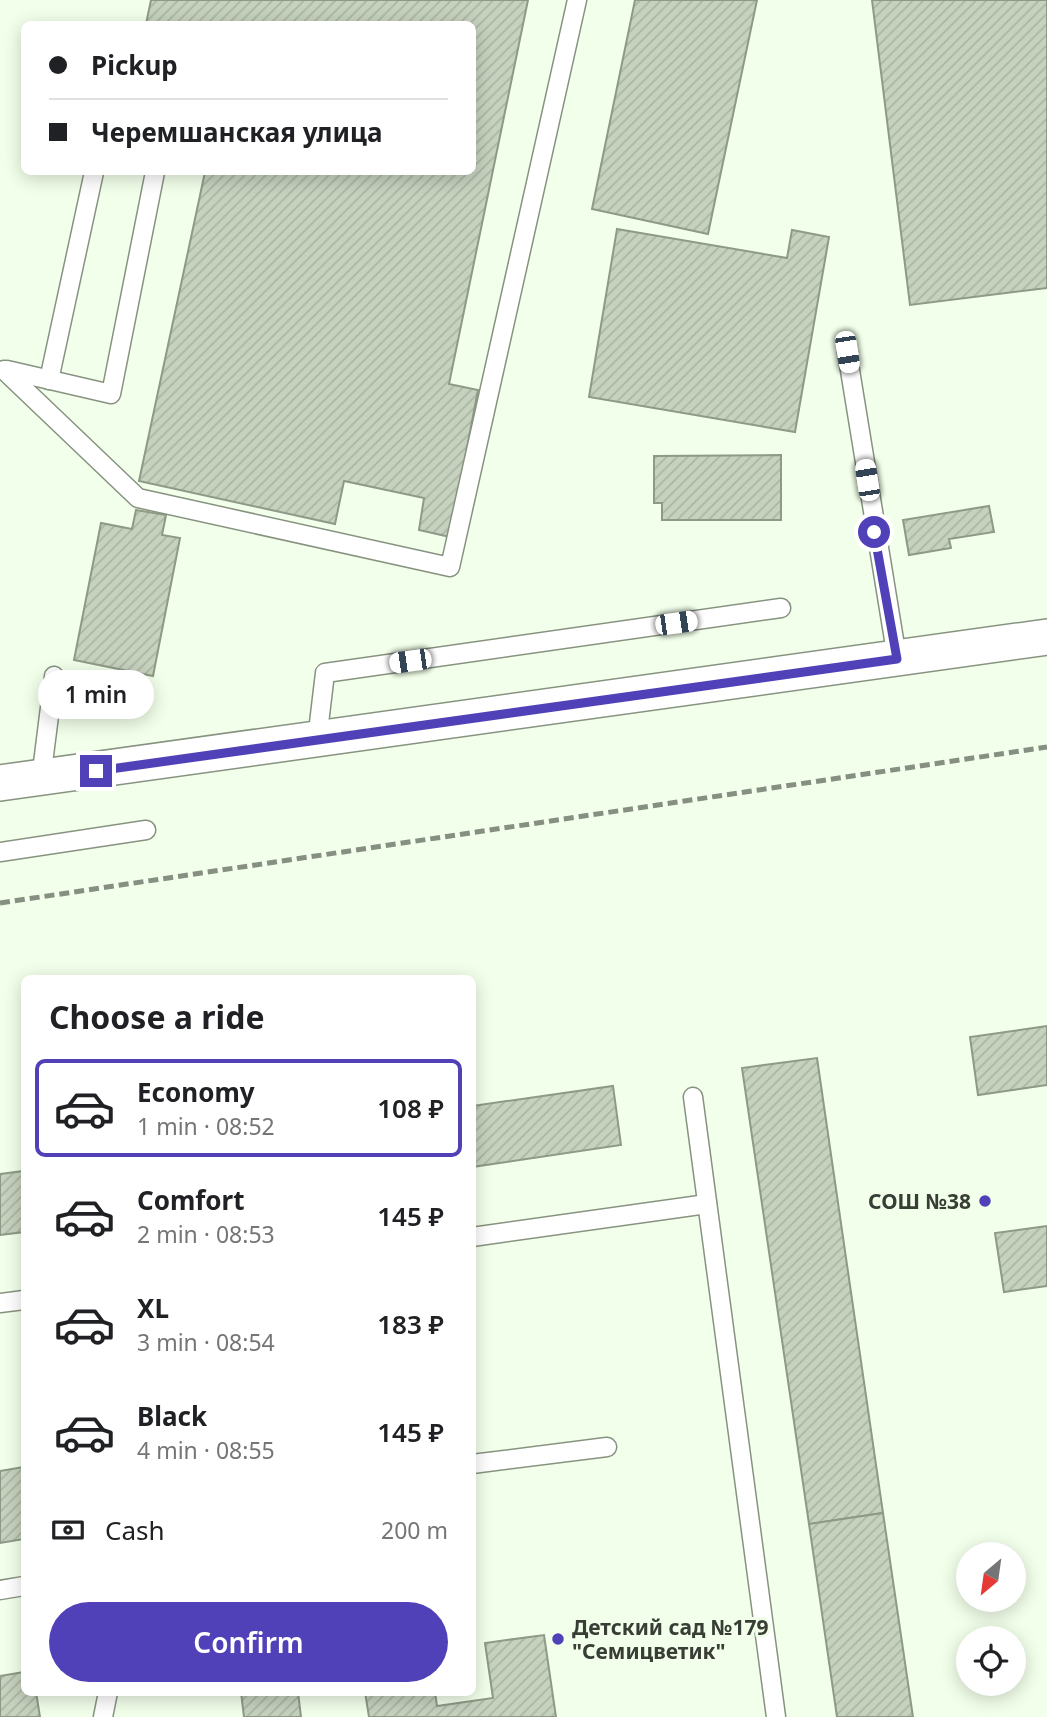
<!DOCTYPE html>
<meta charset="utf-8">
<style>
:root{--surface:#fff;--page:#f2f2f2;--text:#202124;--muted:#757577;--line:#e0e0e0;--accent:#5041b8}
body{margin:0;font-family:"Noto Sans",sans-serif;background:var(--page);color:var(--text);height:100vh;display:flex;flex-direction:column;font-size:26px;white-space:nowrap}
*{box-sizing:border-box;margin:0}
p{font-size:23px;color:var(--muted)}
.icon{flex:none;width:38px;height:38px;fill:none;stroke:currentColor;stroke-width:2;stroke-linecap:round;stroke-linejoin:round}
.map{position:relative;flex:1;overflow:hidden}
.drawer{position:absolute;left:21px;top:975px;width:455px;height:721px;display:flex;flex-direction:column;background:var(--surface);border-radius:10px;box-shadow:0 4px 18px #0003}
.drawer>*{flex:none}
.banner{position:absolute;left:21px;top:21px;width:455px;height:154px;border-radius:10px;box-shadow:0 4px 18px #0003;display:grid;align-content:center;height:154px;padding:0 28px;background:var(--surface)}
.needle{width:46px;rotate:209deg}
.tools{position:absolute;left:956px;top:1542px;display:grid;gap:14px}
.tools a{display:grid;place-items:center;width:70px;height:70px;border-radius:50%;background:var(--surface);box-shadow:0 4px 18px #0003;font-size:35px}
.end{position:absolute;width:32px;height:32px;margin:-16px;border:9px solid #5041b8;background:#fff;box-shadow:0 0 0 4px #fff}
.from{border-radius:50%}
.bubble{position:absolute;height:49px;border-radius:24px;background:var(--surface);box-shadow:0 4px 18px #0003;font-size:23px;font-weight:600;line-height:49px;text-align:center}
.car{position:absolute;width:21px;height:42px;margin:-21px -10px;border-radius:9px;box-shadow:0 0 5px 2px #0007;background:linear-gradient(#fff 24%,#345 0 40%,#fff 0 76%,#345 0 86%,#fff 0)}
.banner b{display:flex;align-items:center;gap:24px;height:66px;font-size:26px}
.banner b+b{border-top:2px solid var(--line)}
.banner i{width:18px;height:18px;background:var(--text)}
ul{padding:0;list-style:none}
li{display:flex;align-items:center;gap:21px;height:98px;margin:0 14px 10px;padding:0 14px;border:4px solid transparent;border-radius:10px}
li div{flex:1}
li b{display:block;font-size:26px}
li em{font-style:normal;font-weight:600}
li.on{border-color:var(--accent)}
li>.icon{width:63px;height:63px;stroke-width:1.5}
h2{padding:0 28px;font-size:32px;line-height:84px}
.pay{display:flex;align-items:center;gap:18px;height:77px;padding:0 28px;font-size:26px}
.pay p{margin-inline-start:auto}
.button{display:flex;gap:14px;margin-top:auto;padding:14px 28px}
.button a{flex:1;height:80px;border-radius:42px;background:var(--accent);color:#fff;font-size:28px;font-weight:600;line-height:80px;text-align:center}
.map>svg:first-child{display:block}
</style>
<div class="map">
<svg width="1047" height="1717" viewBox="0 0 1047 1717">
<defs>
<pattern id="building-hatch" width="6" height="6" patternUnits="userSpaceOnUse" patternTransform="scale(1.75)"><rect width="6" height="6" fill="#c6d2be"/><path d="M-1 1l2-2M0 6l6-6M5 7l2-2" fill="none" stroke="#abb5a4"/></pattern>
</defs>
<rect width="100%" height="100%" fill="#f2ffea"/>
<!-- building -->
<g fill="url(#building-hatch)" stroke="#8e9a87" stroke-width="2">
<polygon points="151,0 528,0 449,384 478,390 450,537 419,530 424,498 344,481 335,524 139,481 205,172 472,172 472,24 146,24"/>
<polygon points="635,0 757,0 708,234 592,209"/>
<polygon points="872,0 1047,0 1047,288 910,305"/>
<polygon points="617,229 787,258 792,230 829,237 795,432 589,397"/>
<polygon points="781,455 781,520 662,520 662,503 654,503 654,456"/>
<polygon points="989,506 994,532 949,539 951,548 909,555 903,520"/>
<polygon points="136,510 166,515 162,535 180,538 153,676 74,660 101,523 132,529"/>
<polygon points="1047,1026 1047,1085 978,1095 970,1037"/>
<polygon points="817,1058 883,1513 809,1524 742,1068"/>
<polygon points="613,1086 621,1145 472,1167 472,1106"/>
<polygon points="24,1171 24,1232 0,1235 0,1174"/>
<polygon points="1047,1226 1047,1286 1004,1292 995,1233"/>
<polygon points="24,1467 24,1539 0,1543 0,1471"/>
<polygon points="883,1513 913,1717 837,1717 809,1524"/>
<polygon points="544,1635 556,1717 369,1717 365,1692 435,1692 437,1706 493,1698 485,1643"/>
<polygon points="24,1672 24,1692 36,1692 40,1717 0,1717 0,1676"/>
<polygon points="241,1692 298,1692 301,1717 244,1717"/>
</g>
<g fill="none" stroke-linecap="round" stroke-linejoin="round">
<defs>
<g id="service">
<polyline points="847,352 897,658"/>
<polyline points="4,370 138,498 450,567 577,0"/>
<polyline points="7,370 111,394 155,172"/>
<polyline points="49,380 94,172"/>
<polyline points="317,740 325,673 781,608"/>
<polyline points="41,779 54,676"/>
<polyline points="0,852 146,830"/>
<polyline points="693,1097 776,1717"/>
<polyline points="472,1237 707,1204"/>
<polyline points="0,1303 24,1300"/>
<polyline points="472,1464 607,1447"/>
<polyline points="0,1590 24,1586"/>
<polyline points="103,1717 108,1692"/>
</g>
<polyline id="minor" points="0,783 1047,637"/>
</defs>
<!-- service casing -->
<use href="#service" stroke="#879380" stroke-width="21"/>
<!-- minor casing -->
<use href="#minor" stroke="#879380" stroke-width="38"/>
<!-- service -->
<use href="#service" stroke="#fff" stroke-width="18"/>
<!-- minor -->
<use href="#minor" stroke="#fff" stroke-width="35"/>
<!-- rail -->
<polyline stroke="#878f82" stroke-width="5" stroke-dasharray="10 5" stroke-linecap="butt" points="0,903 1047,747"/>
</g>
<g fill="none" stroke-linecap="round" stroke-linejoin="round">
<!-- route -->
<polyline stroke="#5041b8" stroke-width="9" points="96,771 897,659 874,532"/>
</g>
<!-- markers -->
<g fill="#5041b8" stroke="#f2ffea" stroke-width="2.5">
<circle cx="985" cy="1201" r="7"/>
<circle cx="558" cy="1639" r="7"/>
</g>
<g text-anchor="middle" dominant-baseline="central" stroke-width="6" stroke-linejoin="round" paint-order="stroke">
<!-- poi labels -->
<g font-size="21" font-weight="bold" fill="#383d35" stroke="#f2ffea" text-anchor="end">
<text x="971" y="1201">СОШ №38</text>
<text x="572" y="1627" text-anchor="start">Детский сад №179<tspan x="572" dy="24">"Семицветик"</tspan></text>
</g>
</g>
</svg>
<div class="tools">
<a><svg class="needle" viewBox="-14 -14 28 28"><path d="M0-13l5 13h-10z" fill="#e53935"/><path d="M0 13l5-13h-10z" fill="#757577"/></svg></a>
<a><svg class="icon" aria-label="locate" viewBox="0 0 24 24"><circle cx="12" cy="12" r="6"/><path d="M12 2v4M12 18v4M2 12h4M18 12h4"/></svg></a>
</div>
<i class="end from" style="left:874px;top:532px"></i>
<i class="end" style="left:96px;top:771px"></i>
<div class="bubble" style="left:38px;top:670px;width:116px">1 min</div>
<i class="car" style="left:847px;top:352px;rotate:171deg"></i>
<i class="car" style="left:867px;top:480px;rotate:351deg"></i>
<i class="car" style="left:676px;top:623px;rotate:82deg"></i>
<i class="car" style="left:410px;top:661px;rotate:262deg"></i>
<div class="banner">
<b><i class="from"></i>Pickup</b>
<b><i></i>Черемшанская улица</b>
</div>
<section class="drawer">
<h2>Choose a ride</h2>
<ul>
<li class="on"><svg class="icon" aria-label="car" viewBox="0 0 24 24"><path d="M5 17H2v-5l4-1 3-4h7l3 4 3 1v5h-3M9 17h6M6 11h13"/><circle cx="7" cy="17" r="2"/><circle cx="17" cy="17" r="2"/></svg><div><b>Economy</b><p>1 min · 08:52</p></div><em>108 ₽</em></li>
<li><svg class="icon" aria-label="car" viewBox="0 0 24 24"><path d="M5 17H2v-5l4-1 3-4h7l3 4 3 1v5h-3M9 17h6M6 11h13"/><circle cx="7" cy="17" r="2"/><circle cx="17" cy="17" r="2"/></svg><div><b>Comfort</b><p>2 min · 08:53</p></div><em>145 ₽</em></li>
<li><svg class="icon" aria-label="car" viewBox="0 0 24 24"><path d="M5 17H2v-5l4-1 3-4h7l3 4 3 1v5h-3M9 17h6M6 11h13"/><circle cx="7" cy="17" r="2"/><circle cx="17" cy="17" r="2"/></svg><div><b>XL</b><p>3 min · 08:54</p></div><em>183 ₽</em></li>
<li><svg class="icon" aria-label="car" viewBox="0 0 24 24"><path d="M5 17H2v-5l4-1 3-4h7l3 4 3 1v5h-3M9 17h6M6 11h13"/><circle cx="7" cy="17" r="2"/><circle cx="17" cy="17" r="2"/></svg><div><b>Black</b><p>4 min · 08:55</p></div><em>145 ₽</em></li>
</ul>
<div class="pay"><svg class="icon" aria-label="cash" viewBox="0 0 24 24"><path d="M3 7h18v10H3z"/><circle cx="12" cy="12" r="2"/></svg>Cash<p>200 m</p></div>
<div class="button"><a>Confirm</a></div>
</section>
</div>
